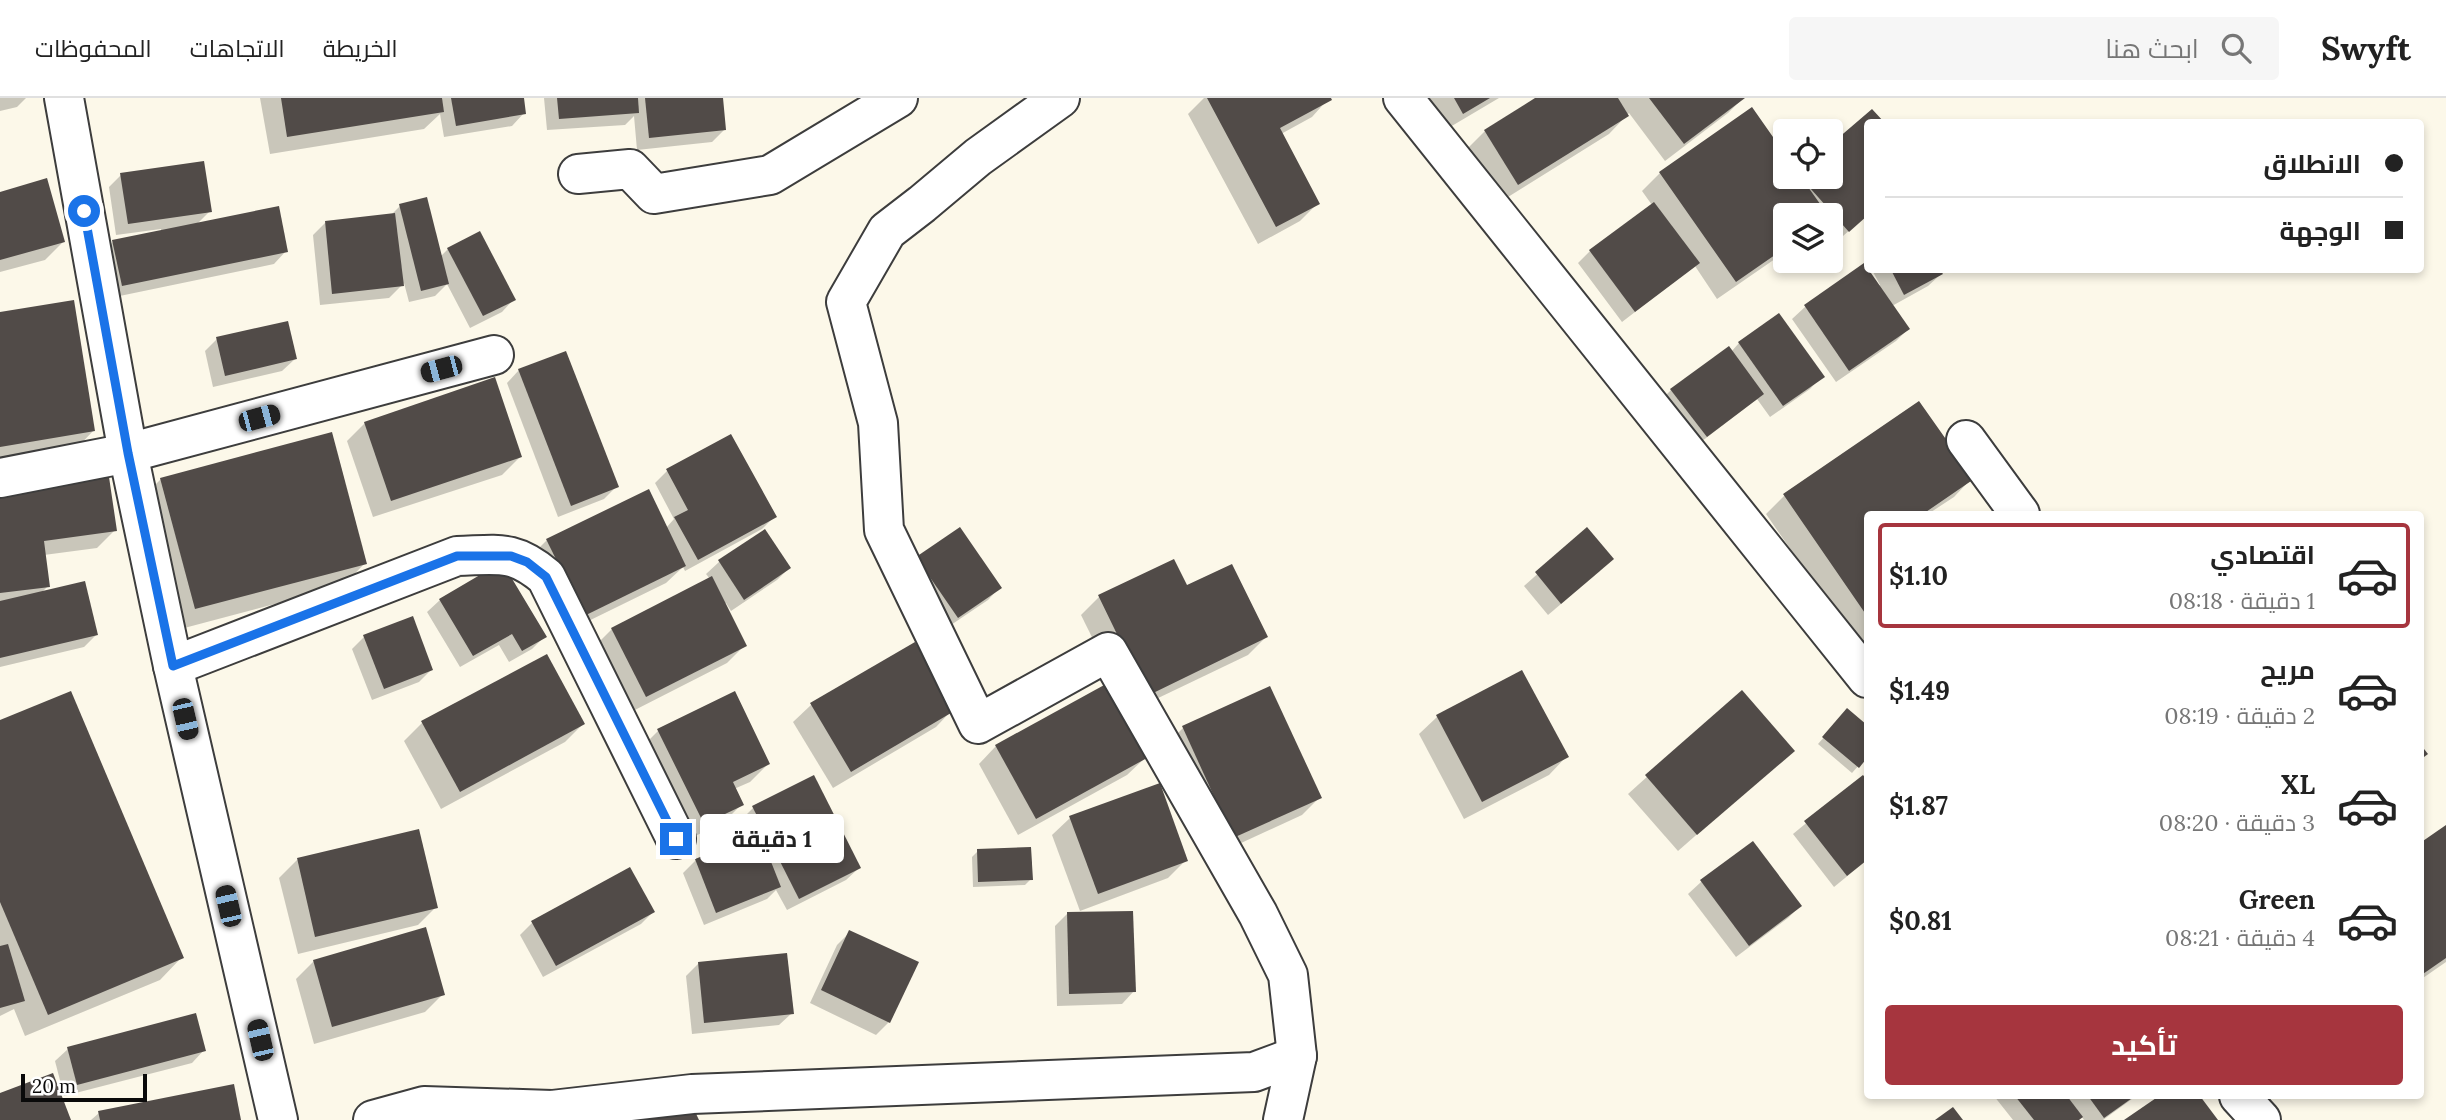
<!DOCTYPE html>
<html lang="ar">
<meta charset="utf-8">
<style>
:root{--surface:#fff;--page:#f6f6f6;--text:#222;--muted:#767676;--line:#e0e0e0;--accent:#a6353e}
body{margin:0;font-family:Lora,Cairo,serif;background:var(--page);color:var(--text);direction:rtl;height:100vh;display:flex;flex-direction:column;font-size:26px;white-space:nowrap}
*{box-sizing:border-box;margin:0}
p{font-size:23px;color:var(--muted)}
.icon{flex:none;width:38px;height:38px;fill:none;stroke:currentColor;stroke-width:2;stroke-linecap:round;stroke-linejoin:round}
.map{position:relative;flex:1;overflow:hidden;direction:ltr}
.side{position:absolute;left:1864px;top:413px;width:560px;height:588px;display:flex;flex-direction:column;background:var(--surface);border-radius:7px;box-shadow:0 4px 10px #0003;direction:rtl}
.side>*{flex:none}
.top-card{position:absolute;left:1864px;top:21px;width:560px;height:154px;border-radius:7px;box-shadow:0 4px 10px #0003;direction:rtl;display:grid;align-content:center;height:154px;padding:0 21px;background:var(--surface)}
.controls{position:absolute;left:1773px;top:21px;display:grid;gap:14px}
.controls a{display:grid;place-items:center;width:70px;height:70px;border-radius:7px;background:var(--surface);box-shadow:0 4px 10px #0003;font-size:35px}
.scale{position:absolute;left:21px;bottom:18px;width:126px;box-sizing:border-box;padding-left:7px;border:4px solid #0a0a0a;border-top:0;font-size:19px;line-height:24px;white-space:nowrap;color:#0a0a0a;-webkit-text-stroke:5px #fff;paint-order:stroke}
.end{position:absolute;width:32px;height:32px;margin:-16px;border:9px solid #1a73e8;background:#fff;box-shadow:0 0 0 4px #fff}
.from{border-radius:50%}
.bubble{position:absolute;height:49px;border-radius:7px;background:var(--surface);box-shadow:0 4px 10px #0003;font-size:23px;font-weight:700;line-height:49px;text-align:center;direction:rtl}
.car{position:absolute;width:21px;height:42px;margin:-21px -10px;border-radius:9px;box-shadow:0 0 5px 2px #0007;background:linear-gradient(#222 24%,#8ab4d8 0 40%,#222 0 76%,#8ab4d8 0 86%,#222 0)}
.top-card b{display:flex;align-items:center;gap:24px;height:66px;font-size:26px}
.top-card b+b{border-top:2px solid var(--line)}
.top-card i{width:18px;height:18px;background:var(--text)}
ul{padding:12px 0 0;list-style:none}
li{display:flex;align-items:center;gap:21px;height:105px;margin:0 14px 10px;padding:0 7px;border:4px solid transparent;border-radius:7px}
li div{flex:1}
li b{display:block;font-size:26px}
li em{font-style:normal;font-weight:700}
li.on{border-color:var(--accent)}
li>.icon{width:63px;height:63px;stroke-width:1.5}
.action{display:flex;gap:14px;margin-top:auto;padding:14px 21px}
.action a{flex:1;height:80px;border-radius:7px;background:var(--accent);color:#fff;font-size:28px;font-weight:700;line-height:80px;text-align:center}
header{display:flex;align-items:center;gap:42px;box-sizing:border-box;height:98px;padding:0 35px;background:var(--surface);border-bottom:2px solid var(--line)}
header strong{font-size:33px}
nav{display:flex;gap:38px;margin-inline-start:auto;font-size:24px}
.search{width:490px;height:63px;background:var(--page);display:flex;align-items:center;gap:18px;box-sizing:border-box;padding:0 24px;border-radius:7px;color:var(--muted);font-size:26px}
.map>svg:first-child{display:block}
</style>
<header>
<strong>Swyft</strong>
<div class="search"><svg class="icon" aria-label="search" viewBox="0 0 24 24"><circle cx="10" cy="10" r="6"/><path d="M15 15l6 6"/></svg>ابحث هنا</div>
<nav><a>الخريطة</a><a>الاتجاهات</a><a>المحفوظات</a></nav>
</header>
<div class="map">
<svg width="2446" height="1022" viewBox="0 0 2446 1022">
<rect width="100%" height="100%" fill="#fcf8e9"/>
<!-- shadow -->
<g fill="#0003">
<polygon points="0,0 26,0 17,9 0,13"/>
<polygon points="260,0 522,0 524,15 512,28 444,39 440,16 424,31 270,56"/>
<polygon points="544,0 721,0 725,31 712,44 637,52 634,18 625,27 547,32"/>
<polygon points="1204,0 1329,0 1312,19 1281,36 1318,105 1300,123 1258,146 1188,16"/>
<polygon points="1425,0 1499,0 1445,32"/>
<polygon points="1538,0 1743,0 1728,15 1665,63 1629,15 1609,36 1500,104 1467,51 1485,33"/>
<polygon points="1752,11 1785,59 1785,79 1830,79 1872,13 1882,24 1867,24 1867,117 1835,145 1830,139 1830,117 1785,117 1785,154 1717,201 1695,168 1622,224 1578,165 1590,153 1652,107 1642,93 1660,75"/>
<polygon points="121,77 210,113 196,127 286,153 274,166 110,200 101,156 113,144 161,134 161,131 116,137 109,89"/>
<polygon points="0,95 63,144 45,162 0,174"/>
<polygon points="400,108 440,159 448,151 514,201 502,214 470,230 447,186 435,198 409,204 404,185 389,200 320,207 313,137 325,125 390,118"/>
<polygon points="1864,168 1878,188 1880,187 1872,172 1938,172 1941,176 1928,188 1892,208 1908,231 1896,243 1836,284 1792,221 1805,209"/>
<polygon points="0,216 93,333 76,351 0,363"/>
<polygon points="217,241 295,261 282,273 213,289 205,253"/>
<polygon points="1739,245 1822,278 1810,291 1770,319 1757,301 1693,350 1659,304 1671,292 1731,254"/>
<polygon points="519,272 617,388 604,401 558,419 507,285"/>
<polygon points="1919,305 1971,381 1954,399 1928,416 1867,416 1867,551 1862,554 1766,416 1784,398"/>
<polygon points="365,325 520,359 502,377 373,419 347,343"/>
<polygon points="667,373 774,419 762,431 685,473 683,469 666,485 566,534 529,460 547,442 666,430 674,421 655,385"/>
<polygon points="161,381 365,465 343,488 173,533 138,404"/>
<polygon points="0,396 115,432 97,450 44,457 48,488 41,495 96,537 84,549 0,569"/>
<polygon points="1587,432 1600,473 1548,517 1524,488"/>
<polygon points="764,433 789,470 777,482 731,513 726,505 724,506 745,547 727,565 627,616 594,549 612,531 710,481 706,476 719,464"/>
<polygon points="918,461 1000,489 988,502 945,531"/>
<polygon points="1186,490 1266,539 1248,557 1129,614 1081,517 1099,499"/>
<polygon points="440,502 545,538 532,551 509,564 499,547 460,569 427,514"/>
<polygon points="364,539 431,572 419,584 372,602 352,551"/>
<polygon points="1522,574 1566,659 1549,677 1464,721 1419,636 1437,619"/>
<polygon points="1741,594 1792,653 1678,753 1628,696"/>
<polygon points="811,607 953,611 936,629 833,690 793,624"/>
<polygon points="1848,612 1867,630 1867,658 1852,675 1818,646"/>
<polygon points="0,624 182,859 160,882 25,938 14,911 0,918"/>
<polygon points="422,625 583,626 565,644 441,711 404,643"/>
<polygon points="1183,630 1320,699 1302,717 1215,757 1165,648"/>
<polygon points="658,633 768,666 750,684 734,691 742,706 724,724 685,743 641,650"/>
<polygon points="996,648 1145,660 1127,677 1018,737 979,666"/>
<polygon points="1862,679 1867,685 1867,762 1834,789 1793,736"/>
<polygon points="753,710 859,770 846,782 787,812 776,792 767,801 704,827 683,775 696,762 751,741 741,722"/>
<polygon points="1070,720 1186,762 1168,780 1080,813 1052,737"/>
<polygon points="2446,729 2446,864 2420,882 2420,747"/>
<polygon points="1752,745 1800,808 1788,820 1736,859 1688,796 1701,784"/>
<polygon points="978,753 1031,781 1025,787 973,789 972,759"/>
<polygon points="297,762 436,809 418,827 298,856 279,780"/>
<polygon points="653,814 641,826 543,879 520,837 532,825"/>
<polygon points="1067,816 1134,893 1122,906 1057,908 1055,828"/>
<polygon points="850,834 916,865 889,924 876,937 810,905 837,847"/>
<polygon points="314,863 443,896 425,914 314,946 296,881"/>
<polygon points="699,865 792,915 779,927 692,936 686,878"/>
<polygon points="68,951 204,952 192,965 64,998 55,963"/>
<polygon points="1994,998 2136,998 2103,1022 2084,1022 2081,1018 2077,1022 2013,1022"/>
<polygon points="99,1015 239,1022 91,1022"/>
</g>
<!-- building -->
<g fill="#514b48">
<polygon points="281,0 442,0 444,14 287,39"/>
<polygon points="451,0 524,0 526,16 456,28"/>
<polygon points="557,0 638,0 639,15 559,21"/>
<polygon points="645,0 723,0 726,32 649,40"/>
<polygon points="1207,0 1331,0 1332,2 1280,30 1320,106 1276,129"/>
<polygon points="1454,0 1490,0 1463,16"/>
<polygon points="1535,0 1618,0 1629,18 1518,87 1484,32"/>
<polygon points="1649,0 1745,0 1684,46"/>
<polygon points="1752,9 1785,56 1785,79 1830,79 1830,47 1872,11 1884,24 1867,24 1867,118 1849,134 1803,82 1828,117 1785,117 1785,150 1736,184 1659,74"/>
<polygon points="204,63 212,114 128,126 120,75"/>
<polygon points="47,80 65,144 0,162 0,94"/>
<polygon points="427,99 449,186 421,193 399,106"/>
<polygon points="1654,104 1700,165 1635,214 1589,152"/>
<polygon points="279,108 288,154 122,188 112,142"/>
<polygon points="395,115 404,188 332,196 325,123"/>
<polygon points="480,133 516,202 483,218 447,150"/>
<polygon points="1864,165 1910,231 1849,273 1804,207"/>
<polygon points="1891,172 1940,172 1943,176 1904,197"/>
<polygon points="74,202 95,333 0,349 0,214"/>
<polygon points="1779,215 1825,279 1783,308 1738,244"/>
<polygon points="288,223 297,261 225,278 216,239"/>
<polygon points="1729,248 1764,296 1707,339 1670,291"/>
<polygon points="566,253 619,389 571,408 518,271"/>
<polygon points="495,279 522,359 391,403 364,324"/>
<polygon points="1919,303 1974,381 1923,416 1867,416 1867,518 1783,396"/>
<polygon points="332,334 367,466 195,511 160,380"/>
<polygon points="731,336 777,419 698,462 674,419 688,412 666,371"/>
<polygon points="109,379 117,433 44,443 50,489 0,495 0,394"/>
<polygon points="649,391 686,468 584,518 546,441"/>
<polygon points="960,429 1002,490 958,520 916,459"/>
<polygon points="1587,429 1614,461 1561,506 1535,474"/>
<polygon points="765,431 791,470 744,502 718,462"/>
<polygon points="1174,461 1187,487 1232,466 1268,539 1147,598 1098,497"/>
<polygon points="502,464 547,539 522,553 512,536 473,558 439,501"/>
<polygon points="712,478 747,548 646,599 611,530"/>
<polygon points="85,483 98,537 0,560 0,503"/>
<polygon points="413,518 433,572 384,591 363,537"/>
<polygon points="915,544 956,612 851,674 810,605"/>
<polygon points="547,556 585,626 460,694 421,623"/>
<polygon points="1522,572 1569,659 1482,704 1436,617"/>
<polygon points="1106,586 1147,660 1036,721 995,647"/>
<polygon points="1270,588 1322,700 1233,740 1182,628"/>
<polygon points="1742,592 1795,653 1697,737 1645,677"/>
<polygon points="71,593 184,860 48,917 0,804 0,622"/>
<polygon points="735,593 770,666 733,684 744,707 704,726 657,631"/>
<polygon points="1847,610 1867,627 1867,660 1859,670 1822,639"/>
<polygon points="2420,646 2428,656 2420,662"/>
<polygon points="814,677 861,770 799,801 752,708"/>
<polygon points="1863,677 1867,682 1867,762 1847,778 1804,723"/>
<polygon points="1160,685 1188,763 1098,796 1069,718"/>
<polygon points="2446,727 2446,860 2420,878 2420,745"/>
<polygon points="419,731 438,810 315,839 297,760"/>
<polygon points="760,736 781,789 716,815 695,761"/>
<polygon points="1753,743 1802,808 1749,848 1700,782"/>
<polygon points="1031,749 1033,782 978,784 977,751"/>
<polygon points="630,769 655,814 556,868 531,823"/>
<polygon points="1133,813 1136,894 1069,896 1067,814"/>
<polygon points="426,829 445,897 332,929 313,862"/>
<polygon points="849,832 919,864 890,925 821,892"/>
<polygon points="8,846 25,903 0,910 0,848"/>
<polygon points="787,855 794,916 704,925 698,864"/>
<polygon points="196,915 206,953 77,987 67,949"/>
<polygon points="53,975 71,1022 0,1022 0,995"/>
<polygon points="234,986 241,1022 100,1022 98,1013"/>
<polygon points="2015,998 2067,998 2083,1019 2079,1022 2034,1022"/>
<polygon points="2088,998 2135,998 2104,1020"/>
<polygon points="2159,998 2200,998 2218,1022 2124,1022"/>
<polygon points="691,1005 699,1022 616,1022"/>
<polygon points="1953,1009 1963,1022 1935,1022"/>
</g>
<g fill="none" stroke-linecap="round" stroke-linejoin="round">
<defs>
<g id="minor">
<polyline points="64,0 128,355 173,568 278,1022"/>
<polyline points="1060,0 978,59 922,106 887,133 846,204 878,325 884,432 978,626 1108,554 1258,816 1288,877 1297,958 1283,1022"/>
<polyline points="1403,0 1867,580"/>
<polyline points="578,76 630,71 654,96 770,77 898,0"/>
<polyline points="1966,342 2020,416"/>
<polyline points="0,380 128,355 494,257"/>
<path d="M173,568L457,458C498,457 513,451 546,479L676,741"/>
<polyline points="2239,998 2261,1022"/>
<polyline points="373,1022 424,1008 552,1012 692,996 1254,974 1297,958"/>
</g>
</defs>
<!-- minor casing -->
<use href="#minor" stroke="#3d3d3d" stroke-width="42"/>
<!-- minor -->
<use href="#minor" stroke="#fff" stroke-width="38"/>
</g>
<g fill="none" stroke-linecap="round" stroke-linejoin="round">
<!-- route -->
<polyline stroke="#1a73e8" stroke-width="9" points="84,113 128,355 173,568 457,458 511,458 527,464 546,479 676,741"/>
</g>
</svg>
<div class="controls">
<a><svg class="icon" aria-label="locate" viewBox="0 0 24 24"><circle cx="12" cy="12" r="6"/><path d="M12 2v4M12 18v4M2 12h4M18 12h4"/></svg></a>
<a><svg class="icon" aria-label="layers" viewBox="0 0 24 24"><path d="M12 4l9 5-9 5-9-5zM3 14l9 5 9-5"/></svg></a>
</div>
<div class="scale">20 m</div>
<i class="end from" style="left:84px;top:113px"></i>
<i class="end" style="left:676px;top:741px"></i>
<div class="bubble" style="left:700px;top:716px;width:144px">1 دقيقة</div>
<i class="car" style="left:441px;top:271px;rotate:255deg"></i>
<i class="car" style="left:259px;top:320px;rotate:75deg"></i>
<i class="car" style="left:185px;top:621px;rotate:167deg"></i>
<i class="car" style="left:228px;top:808px;rotate:347deg"></i>
<i class="car" style="left:260px;top:942px;rotate:347deg"></i>
<div class="top-card">
<b><i class="from"></i>الانطلاق</b>
<b><i></i>الوجهة</b>
</div>
<section class="side">
<ul>
<li class="on"><svg class="icon" aria-label="car" viewBox="0 0 24 24"><path d="M5 17H2v-5l4-1 3-4h7l3 4 3 1v5h-3M9 17h6M6 11h13"/><circle cx="7" cy="17" r="2"/><circle cx="17" cy="17" r="2"/></svg><div><b>اقتصادي</b><p>1 دقيقة · 08:18</p></div><em>$1.10</em></li>
<li><svg class="icon" aria-label="car" viewBox="0 0 24 24"><path d="M5 17H2v-5l4-1 3-4h7l3 4 3 1v5h-3M9 17h6M6 11h13"/><circle cx="7" cy="17" r="2"/><circle cx="17" cy="17" r="2"/></svg><div><b>مريح</b><p>2 دقيقة · 08:19</p></div><em>$1.49</em></li>
<li><svg class="icon" aria-label="car" viewBox="0 0 24 24"><path d="M5 17H2v-5l4-1 3-4h7l3 4 3 1v5h-3M9 17h6M6 11h13"/><circle cx="7" cy="17" r="2"/><circle cx="17" cy="17" r="2"/></svg><div><b>XL</b><p>3 دقيقة · 08:20</p></div><em>$1.87</em></li>
<li><svg class="icon" aria-label="car" viewBox="0 0 24 24"><path d="M5 17H2v-5l4-1 3-4h7l3 4 3 1v5h-3M9 17h6M6 11h13"/><circle cx="7" cy="17" r="2"/><circle cx="17" cy="17" r="2"/></svg><div><b>Green</b><p>4 دقيقة · 08:21</p></div><em>$0.81</em></li>
</ul>
<div class="action"><a>تأكيد</a></div>
</section>
</div>
